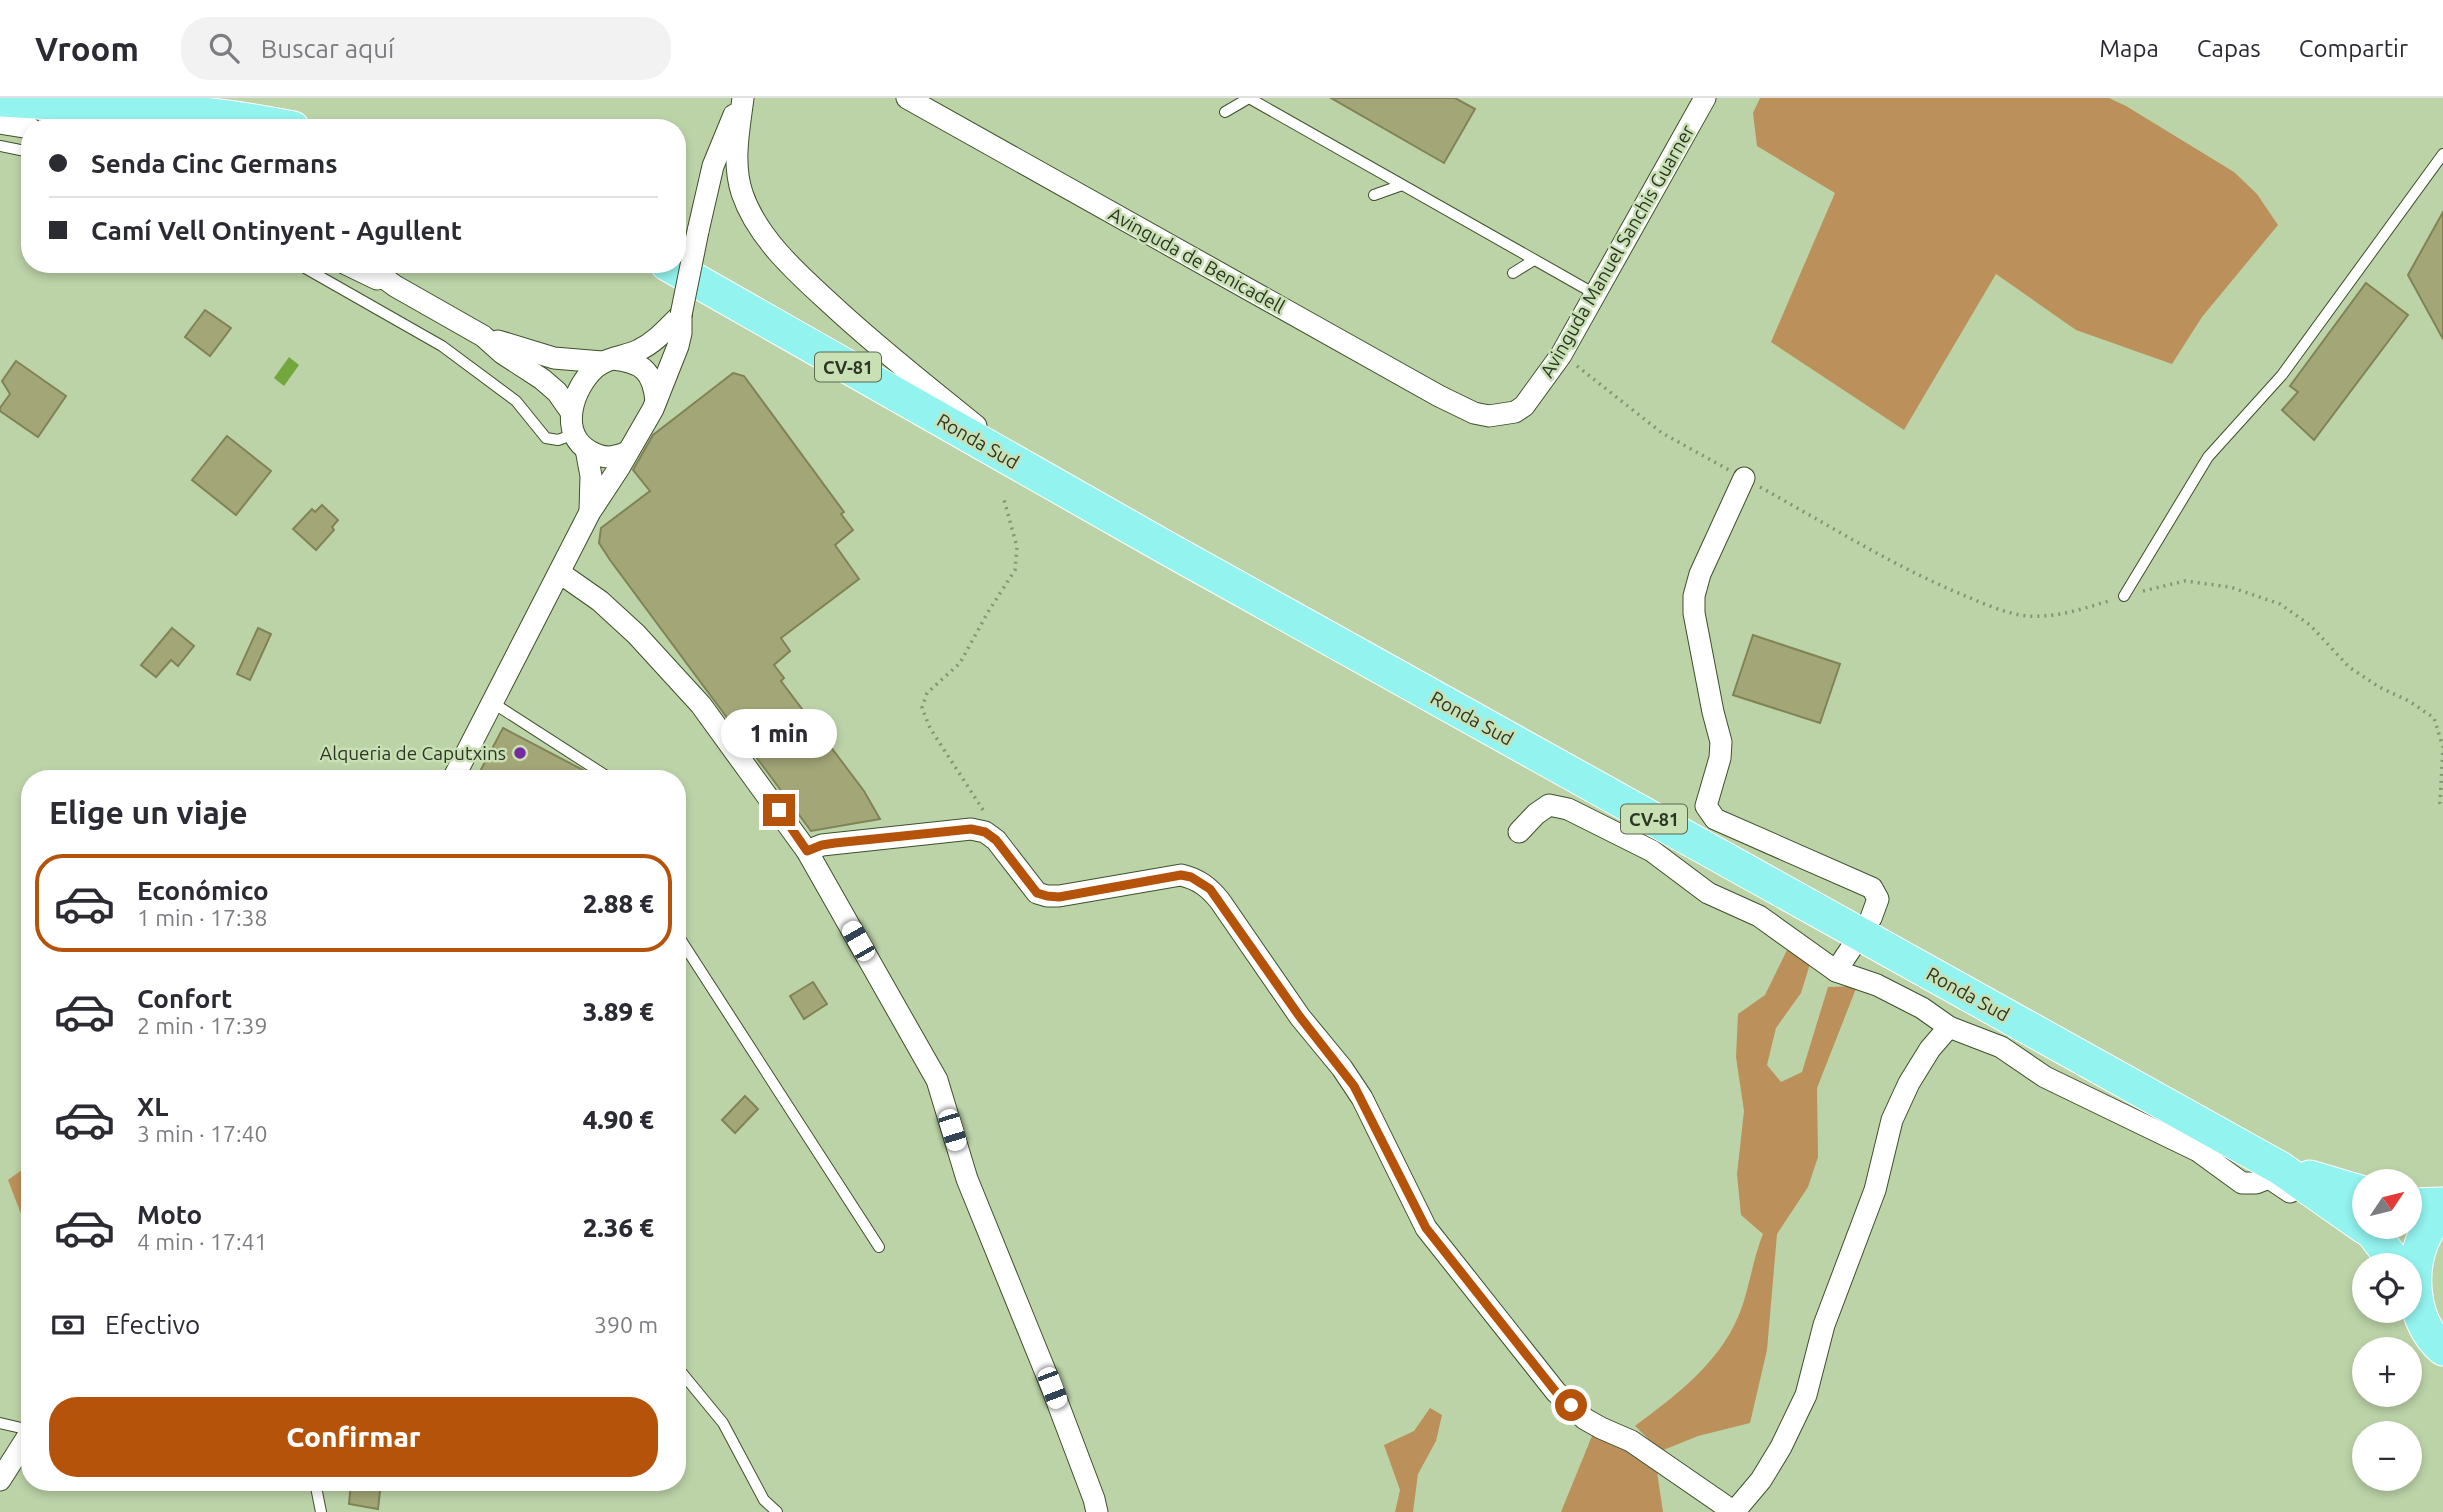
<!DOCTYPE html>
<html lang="es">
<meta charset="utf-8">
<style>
:root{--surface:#fff;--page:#f2f2f3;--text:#2b2b33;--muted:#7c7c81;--line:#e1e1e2;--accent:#b45309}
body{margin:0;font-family:Ubuntu,sans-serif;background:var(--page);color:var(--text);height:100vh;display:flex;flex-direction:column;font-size:26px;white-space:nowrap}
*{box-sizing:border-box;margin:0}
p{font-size:23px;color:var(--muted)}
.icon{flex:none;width:38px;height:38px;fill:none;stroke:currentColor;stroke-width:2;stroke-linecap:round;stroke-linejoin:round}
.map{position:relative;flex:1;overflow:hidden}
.sheet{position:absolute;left:21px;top:672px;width:665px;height:721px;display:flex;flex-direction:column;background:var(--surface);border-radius:28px;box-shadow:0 4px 10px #0003}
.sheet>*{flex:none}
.guide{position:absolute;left:21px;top:21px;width:665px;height:154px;border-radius:28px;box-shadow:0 4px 10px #0003;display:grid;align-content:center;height:154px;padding:0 28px;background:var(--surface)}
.needle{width:46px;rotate:55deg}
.controls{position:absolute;left:2352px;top:1071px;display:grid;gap:14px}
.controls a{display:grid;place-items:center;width:70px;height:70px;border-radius:50%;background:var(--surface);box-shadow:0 4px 10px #0003;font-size:35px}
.end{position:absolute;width:32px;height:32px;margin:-16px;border:9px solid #b45309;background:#fff;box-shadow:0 0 0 4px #fff}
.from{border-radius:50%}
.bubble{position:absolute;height:49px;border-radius:24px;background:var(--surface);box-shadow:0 4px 10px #0003;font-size:23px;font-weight:800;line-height:49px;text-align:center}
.car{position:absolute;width:21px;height:42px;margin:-21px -10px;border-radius:9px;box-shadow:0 0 5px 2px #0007;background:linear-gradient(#fff 24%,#345 0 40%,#fff 0 76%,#345 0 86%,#fff 0)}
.guide b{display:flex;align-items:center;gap:24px;height:66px;font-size:26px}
.guide b+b{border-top:2px solid var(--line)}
.guide i{width:18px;height:18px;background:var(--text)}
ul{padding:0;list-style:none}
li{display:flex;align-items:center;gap:21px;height:98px;margin:0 14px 10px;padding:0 14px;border:4px solid transparent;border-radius:28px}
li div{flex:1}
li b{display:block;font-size:26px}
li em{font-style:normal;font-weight:800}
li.active{border-color:var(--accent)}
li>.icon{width:63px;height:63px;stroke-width:1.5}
h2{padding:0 28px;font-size:32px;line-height:84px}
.pay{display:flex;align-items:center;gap:18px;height:77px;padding:0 28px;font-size:26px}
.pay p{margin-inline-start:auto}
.primary-button{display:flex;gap:14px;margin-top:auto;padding:14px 28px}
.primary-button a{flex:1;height:80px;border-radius:28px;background:var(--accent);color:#fff;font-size:28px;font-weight:800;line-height:80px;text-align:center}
header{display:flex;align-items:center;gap:42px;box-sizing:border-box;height:98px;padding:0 35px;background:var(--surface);border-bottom:2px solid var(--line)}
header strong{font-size:33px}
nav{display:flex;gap:38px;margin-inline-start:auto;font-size:24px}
.search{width:490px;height:63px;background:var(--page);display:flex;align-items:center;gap:18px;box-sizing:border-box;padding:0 24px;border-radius:28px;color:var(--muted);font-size:26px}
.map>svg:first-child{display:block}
</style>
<header>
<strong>Vroom</strong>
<div class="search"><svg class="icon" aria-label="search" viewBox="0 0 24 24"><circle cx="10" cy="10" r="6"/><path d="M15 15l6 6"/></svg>Buscar aquí</div>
<nav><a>Mapa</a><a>Capas</a><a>Compartir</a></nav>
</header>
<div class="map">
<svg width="2443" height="1414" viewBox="0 0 2443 1414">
<rect width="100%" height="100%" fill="#bcd3a8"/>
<!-- green -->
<g fill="#bc905a">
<polygon points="1760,0 2109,0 2126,8 2234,74 2257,96 2278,127 2202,219 2172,266 2076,232 1996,176 1904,332 1771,244 1835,95 1757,48 1753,15"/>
<path d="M1788,850L1810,866L1801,895L1776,930L1767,967L1781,984L1802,974L1828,889L1857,888L1817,990L1818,1059L1808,1089L1777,1136L1767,1252L1750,1325L1698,1338L1661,1353L1635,1328C1675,1298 1718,1266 1738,1219C1749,1194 1752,1163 1763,1136L1741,1117L1737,1076L1744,1013L1736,959L1738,916L1765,897Z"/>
<polygon points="30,1066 30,1139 8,1082"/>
<polygon points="1430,1310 1442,1317 1436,1343 1418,1376 1413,1414 1395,1414 1400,1392 1384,1347 1414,1333"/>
<polygon points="1594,1333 1656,1367 1663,1414 1561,1414"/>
</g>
<!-- water -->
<polygon fill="#74a63e" points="289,259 299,267 284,288 274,280"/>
<!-- building -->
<g fill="#a3a677" stroke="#818356" stroke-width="2">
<polygon points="1331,0 1455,0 1475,11 1444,65"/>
<polygon points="2443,114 2443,241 2408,177"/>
<polygon points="2366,185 2408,217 2314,342 2282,312 2298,294 2290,288"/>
<polygon points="205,212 231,230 210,258 185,239"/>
<polygon points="16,263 66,298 38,339 0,313 0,310 10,296 2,283"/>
<polygon points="733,275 744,278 844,414 841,416 853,432 835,447 859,481 781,540 790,553 774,567 784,580 781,583 864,693 880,721 811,733 610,462 599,445 601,430 650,393 633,372 653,337"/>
<polygon points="227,338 271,373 236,417 192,382"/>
<polygon points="322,407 338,422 332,429 334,432 316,452 293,431 312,411 315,414"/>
<polygon points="172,530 194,548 178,568 171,562 156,579 141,567"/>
<polygon points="258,530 271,536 250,582 237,576"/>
<polygon points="1753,537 1840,566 1820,625 1733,597"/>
<polygon points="503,630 583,672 596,681 476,681"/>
<polygon points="813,884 827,906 804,921 790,898"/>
<polygon points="745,998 758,1011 735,1035 722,1022"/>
<polygon points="351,1384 381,1384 378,1411 349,1406"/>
</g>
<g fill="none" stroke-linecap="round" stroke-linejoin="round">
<defs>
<g id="lane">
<polyline points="1225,14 1249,0 1595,196"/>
<polyline points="0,48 30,54"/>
<polyline points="1374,97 1402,87"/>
<polyline points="298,166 442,248 516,303 546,340 558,342 575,336"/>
<polyline points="1513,175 1534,162"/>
<polyline points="2124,498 2208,359 2282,277 2443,56"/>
<polyline points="493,605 611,681"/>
<polyline points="677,836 879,1149"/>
<polyline points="677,1269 723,1325 764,1402 777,1414"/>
<polyline points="0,1325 30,1332"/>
<polyline points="315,1384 321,1414"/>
</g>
<g id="street">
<path d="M743,0C739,32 732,64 742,95C757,140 798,176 832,207C878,250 927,288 976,328"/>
<polyline points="907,0 1439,298 1474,315 1489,318 1515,314 1524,308 1561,257 1705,0"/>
<polyline points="0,25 30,30"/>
<polyline points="698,133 713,68 734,17"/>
<polyline points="346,166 377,181"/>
<polyline points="365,166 395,188 483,238 502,255 542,281 557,294 571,314"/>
<polyline points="498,243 554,260 602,264"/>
<path d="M613,261C642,264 653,273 656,303"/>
<polyline points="586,351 591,378 590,412"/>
<path d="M627,354C614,360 604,361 591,354C557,336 573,290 595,270C607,259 625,259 639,252C656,244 668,229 681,217"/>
<polyline points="1744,380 1700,476 1694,498 1694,515 1713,614 1721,644 1720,660 1706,708 1715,721 1872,790 1878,801 1871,820"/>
<polyline points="560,475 600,503 636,536 701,607 807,753 937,982 967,1081 1052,1290 1094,1401 1097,1414"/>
<polyline points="453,681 590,414 619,370 653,311 678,248 681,235 681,217"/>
<polyline points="1519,734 1536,716 1549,707 1568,711 1652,753 1708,795 1759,818 1836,873 1877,887 1922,910 1949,929 2001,949 2045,979 2198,1053 2242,1085 2256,1085 2269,1080 2290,1094"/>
<path d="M807,753L822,747L971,731L985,734L996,742L1037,795L1047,798H1059L1181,777C1198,781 1209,789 1220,803L1300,919L1342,970L1362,1000L1426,1130L1556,1294L1585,1321L1601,1330L1631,1343L1734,1414"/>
<polyline points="1836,873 1854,846"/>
<polyline points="0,1382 30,1335"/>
<polyline points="1734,1414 1761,1382 1781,1349 1806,1297 1824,1227 1875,1092 1892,1022 1909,985 1930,951 1949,929"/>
</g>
<g id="primary">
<path d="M0,2C98,8 197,10 293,30"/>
<polyline points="667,166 1163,448 2280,1070 2364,1129"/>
<polyline points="2310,1079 2364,1095"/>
<polyline points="2410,1107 2443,1106"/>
<path d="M2443,1114C2438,1119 2432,1124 2429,1130C2407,1166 2410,1223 2443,1251"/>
<polyline points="2365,1129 2373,1135 2397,1167"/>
</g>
</defs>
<!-- lane casing -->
<use href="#lane" stroke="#3d512b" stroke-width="12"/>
<!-- street casing -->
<use href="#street" stroke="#3d512b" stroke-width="23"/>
<!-- primary casing -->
<use href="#primary" stroke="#fff" stroke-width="35"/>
<!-- path -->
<g stroke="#839574" stroke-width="3.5" stroke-dasharray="2 5" stroke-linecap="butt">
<polyline points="1577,268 1662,335 1729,372"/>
<path d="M1760,389C1827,426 1891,467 1963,497C1983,505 2005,516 2028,518C2057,520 2085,510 2112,502"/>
<polyline points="2143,493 2185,483 2230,489 2280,506 2310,527 2349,569 2379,589 2409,603 2434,620 2443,649 2440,705 2443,710"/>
<polyline points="983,712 930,630 922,610 927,595 960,565 988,514 1015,472 1017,449 1003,398"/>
</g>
<!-- lane -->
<use href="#lane" stroke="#fff" stroke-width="10"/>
<!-- street -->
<use href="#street" stroke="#fff" stroke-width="21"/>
<!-- primary -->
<use href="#primary" stroke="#93f3ef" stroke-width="33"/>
<defs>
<polyline id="street-bridge" points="681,217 698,133"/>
</defs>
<!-- street-bridge casing -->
<use href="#street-bridge" stroke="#3d512b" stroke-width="23" stroke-linecap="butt"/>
<!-- street-bridge -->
<use href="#street-bridge" stroke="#fff" stroke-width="21"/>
</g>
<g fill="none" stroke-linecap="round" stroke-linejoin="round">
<!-- route -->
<polyline stroke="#b45309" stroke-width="9" points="779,712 807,753 822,747 835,745 971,731 985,734 996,742 1037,795 1047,798 1059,799 1181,777 1191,779 1210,791 1300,919 1354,988 1426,1130 1556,1294 1571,1307"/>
</g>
<!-- markers -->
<circle fill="#762c9e" stroke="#c9e0b5" stroke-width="2.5" cx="520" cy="655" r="7"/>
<g text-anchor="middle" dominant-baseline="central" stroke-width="5" stroke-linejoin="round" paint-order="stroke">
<!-- shield labels -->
<g fill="#c9e0b5" stroke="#5c6950" stroke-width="2">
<rect x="815" y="254.5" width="66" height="29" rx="5"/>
<rect x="1621" y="706.5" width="66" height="29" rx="5"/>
</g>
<g font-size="18" font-weight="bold" fill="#2d3625">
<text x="848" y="269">CV-81</text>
<text x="1654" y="721">CV-81</text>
</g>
<!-- street labels -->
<g font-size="19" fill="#2d3625" stroke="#c9e0b5">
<text transform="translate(1617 153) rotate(-60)">Avinguda Manuel Sanchis Guarner</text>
<text transform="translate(1197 162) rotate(29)">Avinguda de Benicadell</text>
<text transform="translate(978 343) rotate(30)">Ronda Sud</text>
<text transform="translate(1472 620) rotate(29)">Ronda Sud</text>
<text transform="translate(1968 896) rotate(29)">Ronda Sud</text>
</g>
<!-- poi labels -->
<g font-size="19" fill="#2d3625" stroke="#c9e0b5" text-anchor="end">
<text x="506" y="655">Alqueria de Caputxins</text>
</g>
</g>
</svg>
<div class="controls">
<a><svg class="needle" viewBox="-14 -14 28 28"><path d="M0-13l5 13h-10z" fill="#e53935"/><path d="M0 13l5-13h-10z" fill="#7c7c81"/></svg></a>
<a><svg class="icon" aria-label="locate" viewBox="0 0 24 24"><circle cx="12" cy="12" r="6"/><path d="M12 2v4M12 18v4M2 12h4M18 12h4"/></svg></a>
<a>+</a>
<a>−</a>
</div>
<i class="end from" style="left:1571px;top:1307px"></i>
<i class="end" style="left:779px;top:712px"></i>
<div class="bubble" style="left:721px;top:611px;width:116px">1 min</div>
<i class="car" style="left:858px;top:843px;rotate:330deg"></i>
<i class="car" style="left:952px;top:1032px;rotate:163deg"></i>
<i class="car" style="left:1052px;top:1290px;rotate:159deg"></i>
<div class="guide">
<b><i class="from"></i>Senda Cinc Germans</b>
<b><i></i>Camí Vell Ontinyent - Agullent</b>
</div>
<section class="sheet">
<h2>Elige un viaje</h2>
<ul>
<li class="active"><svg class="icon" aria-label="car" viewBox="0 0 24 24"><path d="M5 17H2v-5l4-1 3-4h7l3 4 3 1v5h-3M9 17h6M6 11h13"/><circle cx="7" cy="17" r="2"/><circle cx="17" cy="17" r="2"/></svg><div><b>Económico</b><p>1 min · 17:38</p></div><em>2.88 €</em></li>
<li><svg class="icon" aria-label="car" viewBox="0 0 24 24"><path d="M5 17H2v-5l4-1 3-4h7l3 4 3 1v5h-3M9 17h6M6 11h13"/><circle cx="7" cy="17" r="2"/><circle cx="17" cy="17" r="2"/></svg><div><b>Confort</b><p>2 min · 17:39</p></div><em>3.89 €</em></li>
<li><svg class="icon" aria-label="car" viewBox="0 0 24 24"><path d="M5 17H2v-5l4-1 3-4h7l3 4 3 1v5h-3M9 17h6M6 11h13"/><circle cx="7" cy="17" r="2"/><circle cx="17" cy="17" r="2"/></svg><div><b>XL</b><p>3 min · 17:40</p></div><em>4.90 €</em></li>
<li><svg class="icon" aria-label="car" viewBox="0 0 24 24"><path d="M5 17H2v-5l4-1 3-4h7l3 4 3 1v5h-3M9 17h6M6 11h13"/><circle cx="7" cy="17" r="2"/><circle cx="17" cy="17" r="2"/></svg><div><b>Moto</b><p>4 min · 17:41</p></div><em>2.36 €</em></li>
</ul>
<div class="pay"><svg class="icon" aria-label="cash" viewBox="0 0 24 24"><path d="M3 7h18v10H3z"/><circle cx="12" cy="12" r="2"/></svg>Efectivo<p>390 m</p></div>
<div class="primary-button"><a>Confirmar</a></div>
</section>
</div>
